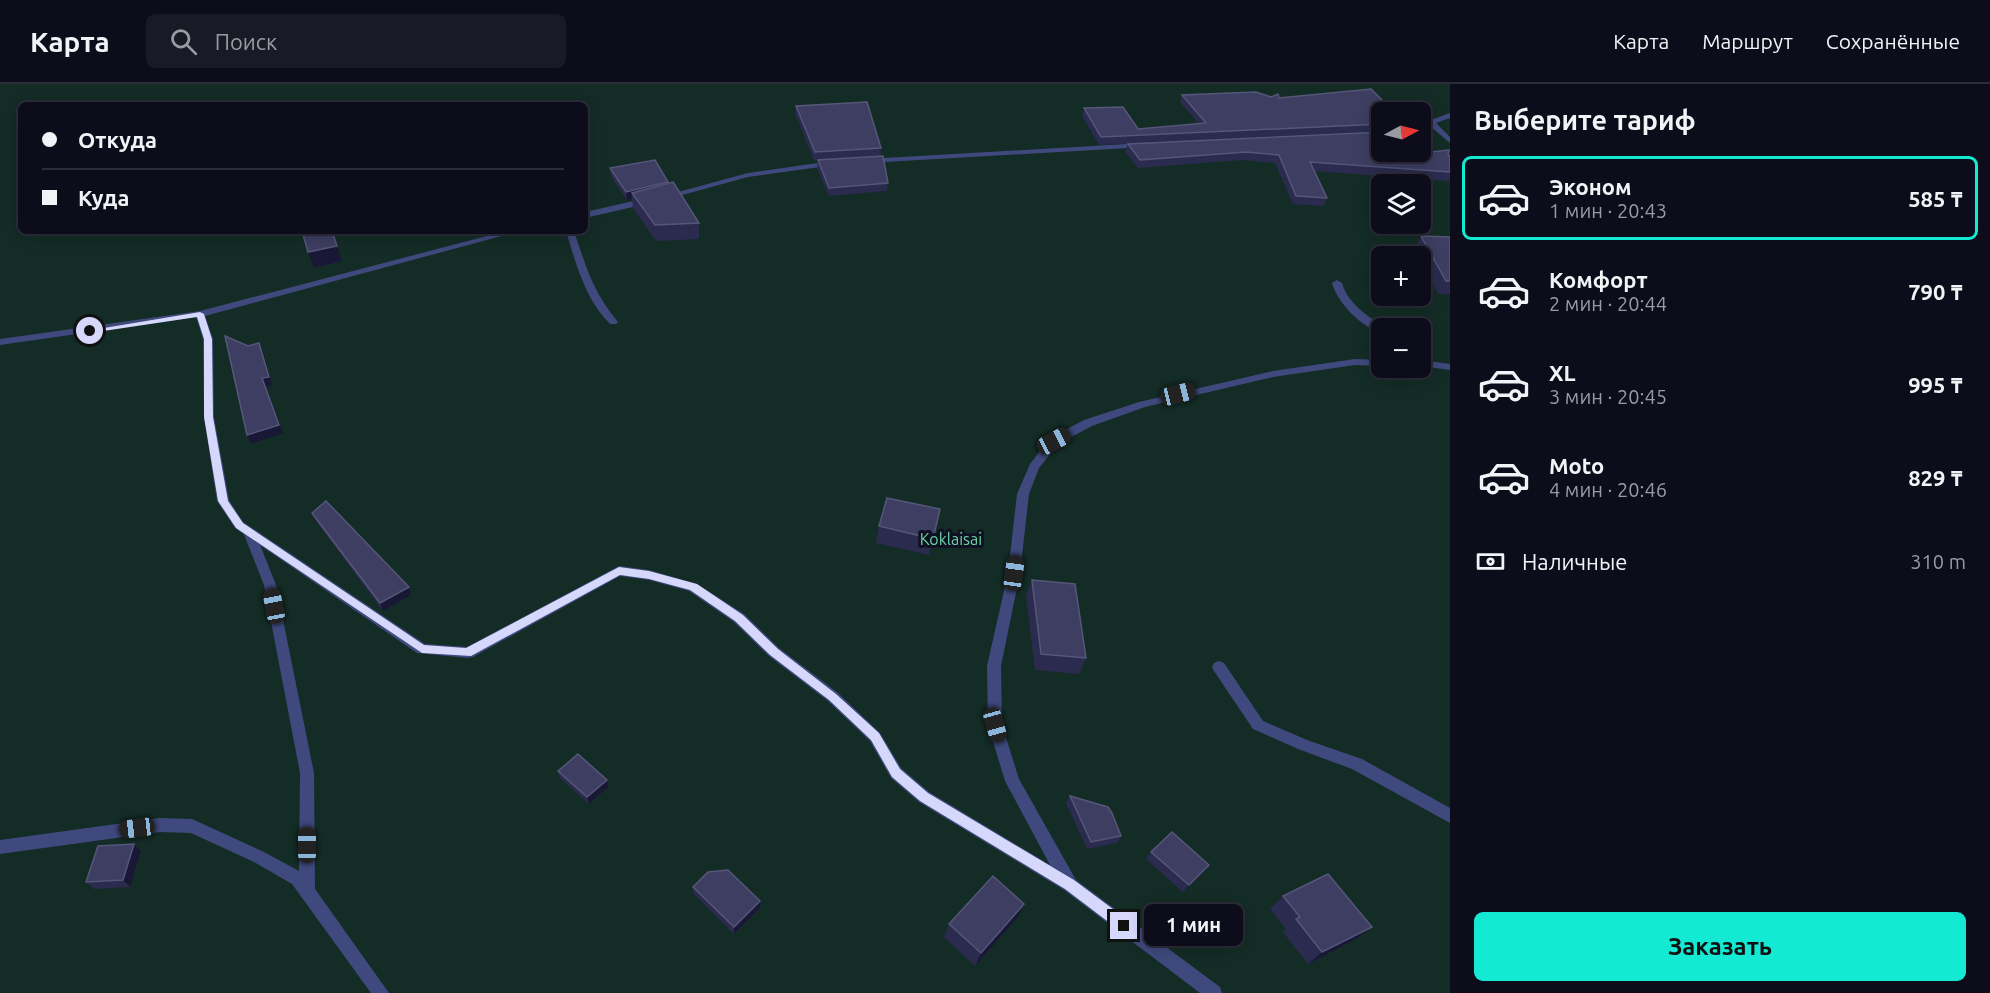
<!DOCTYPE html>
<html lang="ru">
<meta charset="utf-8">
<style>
:root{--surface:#0c0c1a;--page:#1a1a27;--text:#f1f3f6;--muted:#9a9ba2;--line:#2c2c39;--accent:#14e9d4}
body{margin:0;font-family:Ubuntu,sans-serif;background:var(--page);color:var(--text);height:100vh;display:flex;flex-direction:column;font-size:22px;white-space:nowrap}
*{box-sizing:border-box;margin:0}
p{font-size:20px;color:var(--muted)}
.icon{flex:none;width:33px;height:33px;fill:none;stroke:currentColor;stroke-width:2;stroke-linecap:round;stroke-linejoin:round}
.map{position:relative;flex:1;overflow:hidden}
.details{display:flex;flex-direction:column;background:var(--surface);width:540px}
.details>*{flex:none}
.hud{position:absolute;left:18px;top:18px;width:570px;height:132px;border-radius:9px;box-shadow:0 3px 15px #0003,0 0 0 2px var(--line);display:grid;align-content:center;height:132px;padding:0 24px;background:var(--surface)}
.needle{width:39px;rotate:83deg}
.fabs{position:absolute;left:1371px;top:18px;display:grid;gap:12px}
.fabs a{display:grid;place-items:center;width:60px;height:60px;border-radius:9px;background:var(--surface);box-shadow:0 3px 15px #0003,0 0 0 2px var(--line);font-size:30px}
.end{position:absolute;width:27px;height:27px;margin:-14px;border:8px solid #d5d8fb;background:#111;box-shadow:0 0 0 3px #111}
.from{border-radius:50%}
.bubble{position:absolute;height:42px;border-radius:9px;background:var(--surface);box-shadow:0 3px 15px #0003,0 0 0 2px var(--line);font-size:20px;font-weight:600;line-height:42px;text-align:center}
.car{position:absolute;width:18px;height:36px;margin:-18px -9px;border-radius:8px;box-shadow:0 0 4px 2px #0007;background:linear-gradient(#222 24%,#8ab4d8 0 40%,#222 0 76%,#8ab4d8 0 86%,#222 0)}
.hud b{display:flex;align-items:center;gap:21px;height:57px;font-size:22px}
.hud b+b{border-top:2px solid var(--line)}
.hud i{width:15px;height:15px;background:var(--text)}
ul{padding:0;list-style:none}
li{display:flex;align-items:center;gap:18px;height:84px;margin:0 12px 9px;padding:0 12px;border:3px solid transparent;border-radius:9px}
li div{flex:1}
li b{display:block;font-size:22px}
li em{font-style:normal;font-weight:600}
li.selected{border-color:var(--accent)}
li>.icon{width:54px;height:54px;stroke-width:1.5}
h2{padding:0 24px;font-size:27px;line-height:72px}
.pay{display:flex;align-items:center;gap:15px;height:66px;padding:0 24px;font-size:22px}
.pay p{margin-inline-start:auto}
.button{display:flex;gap:12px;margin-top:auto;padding:12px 24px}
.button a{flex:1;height:69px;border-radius:9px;background:var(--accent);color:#111;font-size:24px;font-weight:600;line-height:69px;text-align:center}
header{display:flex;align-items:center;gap:36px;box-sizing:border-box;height:84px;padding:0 30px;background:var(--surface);border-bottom:2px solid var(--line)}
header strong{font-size:28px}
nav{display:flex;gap:33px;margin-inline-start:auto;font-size:21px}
.search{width:420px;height:54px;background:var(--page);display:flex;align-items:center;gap:15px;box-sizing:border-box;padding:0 21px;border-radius:9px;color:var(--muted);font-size:22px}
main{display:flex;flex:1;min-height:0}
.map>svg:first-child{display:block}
</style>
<header>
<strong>Карта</strong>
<div class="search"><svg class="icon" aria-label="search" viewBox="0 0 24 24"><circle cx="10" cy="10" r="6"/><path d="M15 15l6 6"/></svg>Поиск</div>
<nav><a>Карта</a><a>Маршрут</a><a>Сохранённые</a></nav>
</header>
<main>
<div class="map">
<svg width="1450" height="909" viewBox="0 0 1450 909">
<rect width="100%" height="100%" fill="#101023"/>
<!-- green -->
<path fill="#142c26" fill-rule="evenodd" d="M0,0H1450V909H0ZM21,21H585V147H21ZM1382,28H1420V68H1382ZM1382,100H1420V140H1382ZM1382,172H1420V212H1382ZM1382,244H1420V284H1382Z"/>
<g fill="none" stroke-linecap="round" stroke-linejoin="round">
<!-- service -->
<g fill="#3f497d" fill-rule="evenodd">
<path d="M566,147H574C586,183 593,208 618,238L616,240H610C585,215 576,180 566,147Z"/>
<path d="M1337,196L1342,199C1348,220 1368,232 1385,244H1382V250C1361,242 1338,220 1332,199Z"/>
<polygon points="249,444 255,448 276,501 314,689 315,805 389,909 371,909 292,800 254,778 191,749 160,748 0,770 0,756 160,734 192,735 264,768 299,787 300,689 264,501 243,448"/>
<polygon points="1219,577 1224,579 1263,637 1307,656 1362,675 1450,724 1450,739 1352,685 1298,665 1253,645 1214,587 1212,583 1214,579"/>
</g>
<!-- minor -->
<g fill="#3f497d" fill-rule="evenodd">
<polygon points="1450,29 1450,34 1436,39 1450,53 1450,59 1430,42 1420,45 1420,40"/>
<polygon points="1144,59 1147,59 1147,63 867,79 863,77 867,75"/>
<polygon points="832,77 836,79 835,81 748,93 664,116 660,113 748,89"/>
<polygon points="647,114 650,115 650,119 585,134 585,128"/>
<polygon points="506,147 520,147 205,232 213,255 214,333 229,416 243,438 425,560 467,563 619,482 649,486 697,500 744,530 779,564 838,609 880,649 901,684 929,708 1050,781 1005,697 988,641 987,582 1008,489 1017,410 1030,380 1050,354 1084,336 1139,318 1273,287 1355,275 1382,276 1382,282 1355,281 1273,293 1145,323 1092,342 1058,360 1039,384 1029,410 1020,489 1001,582 1002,641 1019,695 1076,796 1220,903 1222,909 1200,909 1064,806 919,718 891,694 870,657 828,617 769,572 734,538 689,507 649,496 620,492 473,573 468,574 417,569 235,444 217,417 204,333 203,255 196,233 0,261 0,255 200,227"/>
<polygon points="1420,276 1450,280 1450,286 1420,282"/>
</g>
</g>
<!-- wall -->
<g fill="#2b2b4f">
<polygon points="1182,11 1271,13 1382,28 1382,47 1099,61 1082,32 1084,24 1138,45 1198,39 1180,18"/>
<polygon points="796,22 881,64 880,72 814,76 795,29"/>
<polygon points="1128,60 1430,68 1450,72 1450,97 1314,87 1327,114 1323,122 1293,120 1275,79 1242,76 1138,84 1125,68"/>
<polygon points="818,76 888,99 887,107 829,112 817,84"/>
<polygon points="610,84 668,100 699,139 699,155 656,157 633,124 632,114 627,116 611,92"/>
<polygon points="1421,152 1450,153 1450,210 1438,210 1420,176 1420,172 1419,172 1414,165"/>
<polygon points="940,425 929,471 876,459 879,442"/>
<polygon points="312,429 411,511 383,527 316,437"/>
<polygon points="1032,496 1086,574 1079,590 1035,586 1026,512"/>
<polygon points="558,687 608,703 589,720 560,694"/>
<polygon points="1070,712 1121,752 1117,759 1087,765 1066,719"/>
<polygon points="141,767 130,803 94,805 86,798"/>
<polygon points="1151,768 1209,781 1183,808 1146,775"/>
<polygon points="693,803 760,817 760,824 734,850 693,809"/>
<polygon points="1283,812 1356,855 1308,880 1283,848 1286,845 1270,825"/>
<polygon points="1024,820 1018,833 975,882 944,853 949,840"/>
</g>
<!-- shaded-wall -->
<g fill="#181836">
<polygon points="668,98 669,106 632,109 632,114 627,116 626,108"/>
<polygon points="337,162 342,177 314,184 308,168"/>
<polygon points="259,259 263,267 272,301 266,303 283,349 251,360 247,351 262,294"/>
<polygon points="409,503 411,511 383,527 380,519"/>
<polygon points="607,696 608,703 589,720 587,713"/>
<polygon points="134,760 141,767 130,803 123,796"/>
<polygon points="1209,781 1204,788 1183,808 1189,801"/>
<polygon points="760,817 760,824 734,850 734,843"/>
<polygon points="1024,820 1018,833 975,882 981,869"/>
<polygon points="1372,843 1356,855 1308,880 1322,868"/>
</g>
<!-- building -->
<g fill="#3d3e61" stroke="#55567a" stroke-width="1.5">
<polygon points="1371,5 1394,28 1382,28 1382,40 1101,53 1084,24 1123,23 1138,45 1206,39 1182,11 1256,8 1271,13 1278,10 1279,14"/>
<polygon points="867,18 881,64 815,68 796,22"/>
<polygon points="1382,48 1382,68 1420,68 1420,57 1430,68 1449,66 1448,71 1450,72 1450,88 1310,78 1327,114 1296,112 1279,71 1246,68 1140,76 1128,60"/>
<polygon points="883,72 888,99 829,104 818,76"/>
<polygon points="655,76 668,98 626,108 610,84"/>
<polygon points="673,98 699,139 655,141 632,109"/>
<polygon points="302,147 332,147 337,162 308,168"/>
<polygon points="1421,152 1450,153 1450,197 1446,197"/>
<polygon points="225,252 248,262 259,259 269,293 262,294 279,341 247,351"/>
<polygon points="887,414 940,425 933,455 879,442"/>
<polygon points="326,417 409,503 380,519 312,429"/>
<polygon points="1032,496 1075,500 1086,574 1041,570"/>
<polygon points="578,670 607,696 587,713 558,687"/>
<polygon points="1070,712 1108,723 1112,729 1121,752 1091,758"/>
<polygon points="1172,748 1209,781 1189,801 1151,768"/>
<polygon points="134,760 123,796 86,798 98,762"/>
<polygon points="728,786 760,817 734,843 693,803 708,788"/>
<polygon points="1328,790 1372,843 1322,868 1296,835 1300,833 1283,812"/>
<polygon points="993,792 1024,820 981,869 949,840"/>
</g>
<!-- route -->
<polygon fill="#d5d8fb" points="200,228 204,230 212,255 213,333 228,417 243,439 424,561 466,564 619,483 649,487 697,500 743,531 778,565 836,610 879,649 900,685 928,709 1074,796 1129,837 1129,846 1119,846 1065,805 920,717 892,693 871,656 829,616 770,571 735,537 690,506 649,495 620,491 471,572 422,569 236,444 218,417 204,333 204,255 197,233 90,249 86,247"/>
<g text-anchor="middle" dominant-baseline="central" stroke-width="6" stroke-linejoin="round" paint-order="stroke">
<!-- park labels -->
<g font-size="16" fill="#67d5a4" stroke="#101023">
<text x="951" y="455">Koklaisai</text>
</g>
</g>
</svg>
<div class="fabs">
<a><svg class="needle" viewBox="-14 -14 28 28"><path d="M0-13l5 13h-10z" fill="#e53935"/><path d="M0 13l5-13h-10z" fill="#9a9ba2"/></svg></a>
<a><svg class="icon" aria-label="layers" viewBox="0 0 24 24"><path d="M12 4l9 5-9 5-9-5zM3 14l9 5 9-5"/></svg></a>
<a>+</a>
<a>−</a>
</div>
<i class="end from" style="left:90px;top:247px"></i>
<i class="end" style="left:1124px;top:842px"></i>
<div class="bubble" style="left:1144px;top:820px;width:99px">1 мин</div>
<i class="car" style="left:1178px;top:310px;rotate:76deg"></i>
<i class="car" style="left:1054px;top:357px;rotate:62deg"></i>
<i class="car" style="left:1014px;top:489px;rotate:8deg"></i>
<i class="car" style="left:274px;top:522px;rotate:349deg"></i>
<i class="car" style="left:995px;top:641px;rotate:164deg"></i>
<i class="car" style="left:137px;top:744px;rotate:263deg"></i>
<i class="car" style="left:307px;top:761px;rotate:0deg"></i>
<div class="hud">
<b><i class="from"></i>Откуда</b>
<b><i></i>Куда</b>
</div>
</div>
<section class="details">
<h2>Выберите тариф</h2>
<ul>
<li class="selected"><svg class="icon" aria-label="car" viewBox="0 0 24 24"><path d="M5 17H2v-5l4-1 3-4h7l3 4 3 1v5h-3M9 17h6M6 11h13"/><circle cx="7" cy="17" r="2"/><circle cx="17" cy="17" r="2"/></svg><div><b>Эконом</b><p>1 мин · 20:43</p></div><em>585 ₸</em></li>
<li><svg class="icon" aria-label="car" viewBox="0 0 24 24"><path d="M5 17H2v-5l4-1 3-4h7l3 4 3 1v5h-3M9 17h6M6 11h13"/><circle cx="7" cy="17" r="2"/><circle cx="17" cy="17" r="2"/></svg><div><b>Комфорт</b><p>2 мин · 20:44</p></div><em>790 ₸</em></li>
<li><svg class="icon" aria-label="car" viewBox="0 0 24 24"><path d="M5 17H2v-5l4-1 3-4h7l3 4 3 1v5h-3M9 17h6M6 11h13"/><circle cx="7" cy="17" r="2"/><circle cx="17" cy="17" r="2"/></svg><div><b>XL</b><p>3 мин · 20:45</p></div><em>995 ₸</em></li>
<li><svg class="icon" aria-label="car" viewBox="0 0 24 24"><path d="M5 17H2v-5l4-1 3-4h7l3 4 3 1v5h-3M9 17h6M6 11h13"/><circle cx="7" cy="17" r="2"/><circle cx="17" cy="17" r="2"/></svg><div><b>Moto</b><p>4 мин · 20:46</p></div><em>829 ₸</em></li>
</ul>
<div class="pay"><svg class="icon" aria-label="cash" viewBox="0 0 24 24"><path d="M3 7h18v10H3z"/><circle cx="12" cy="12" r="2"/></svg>Наличные<p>310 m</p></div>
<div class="button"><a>Заказать</a></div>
</section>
</main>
